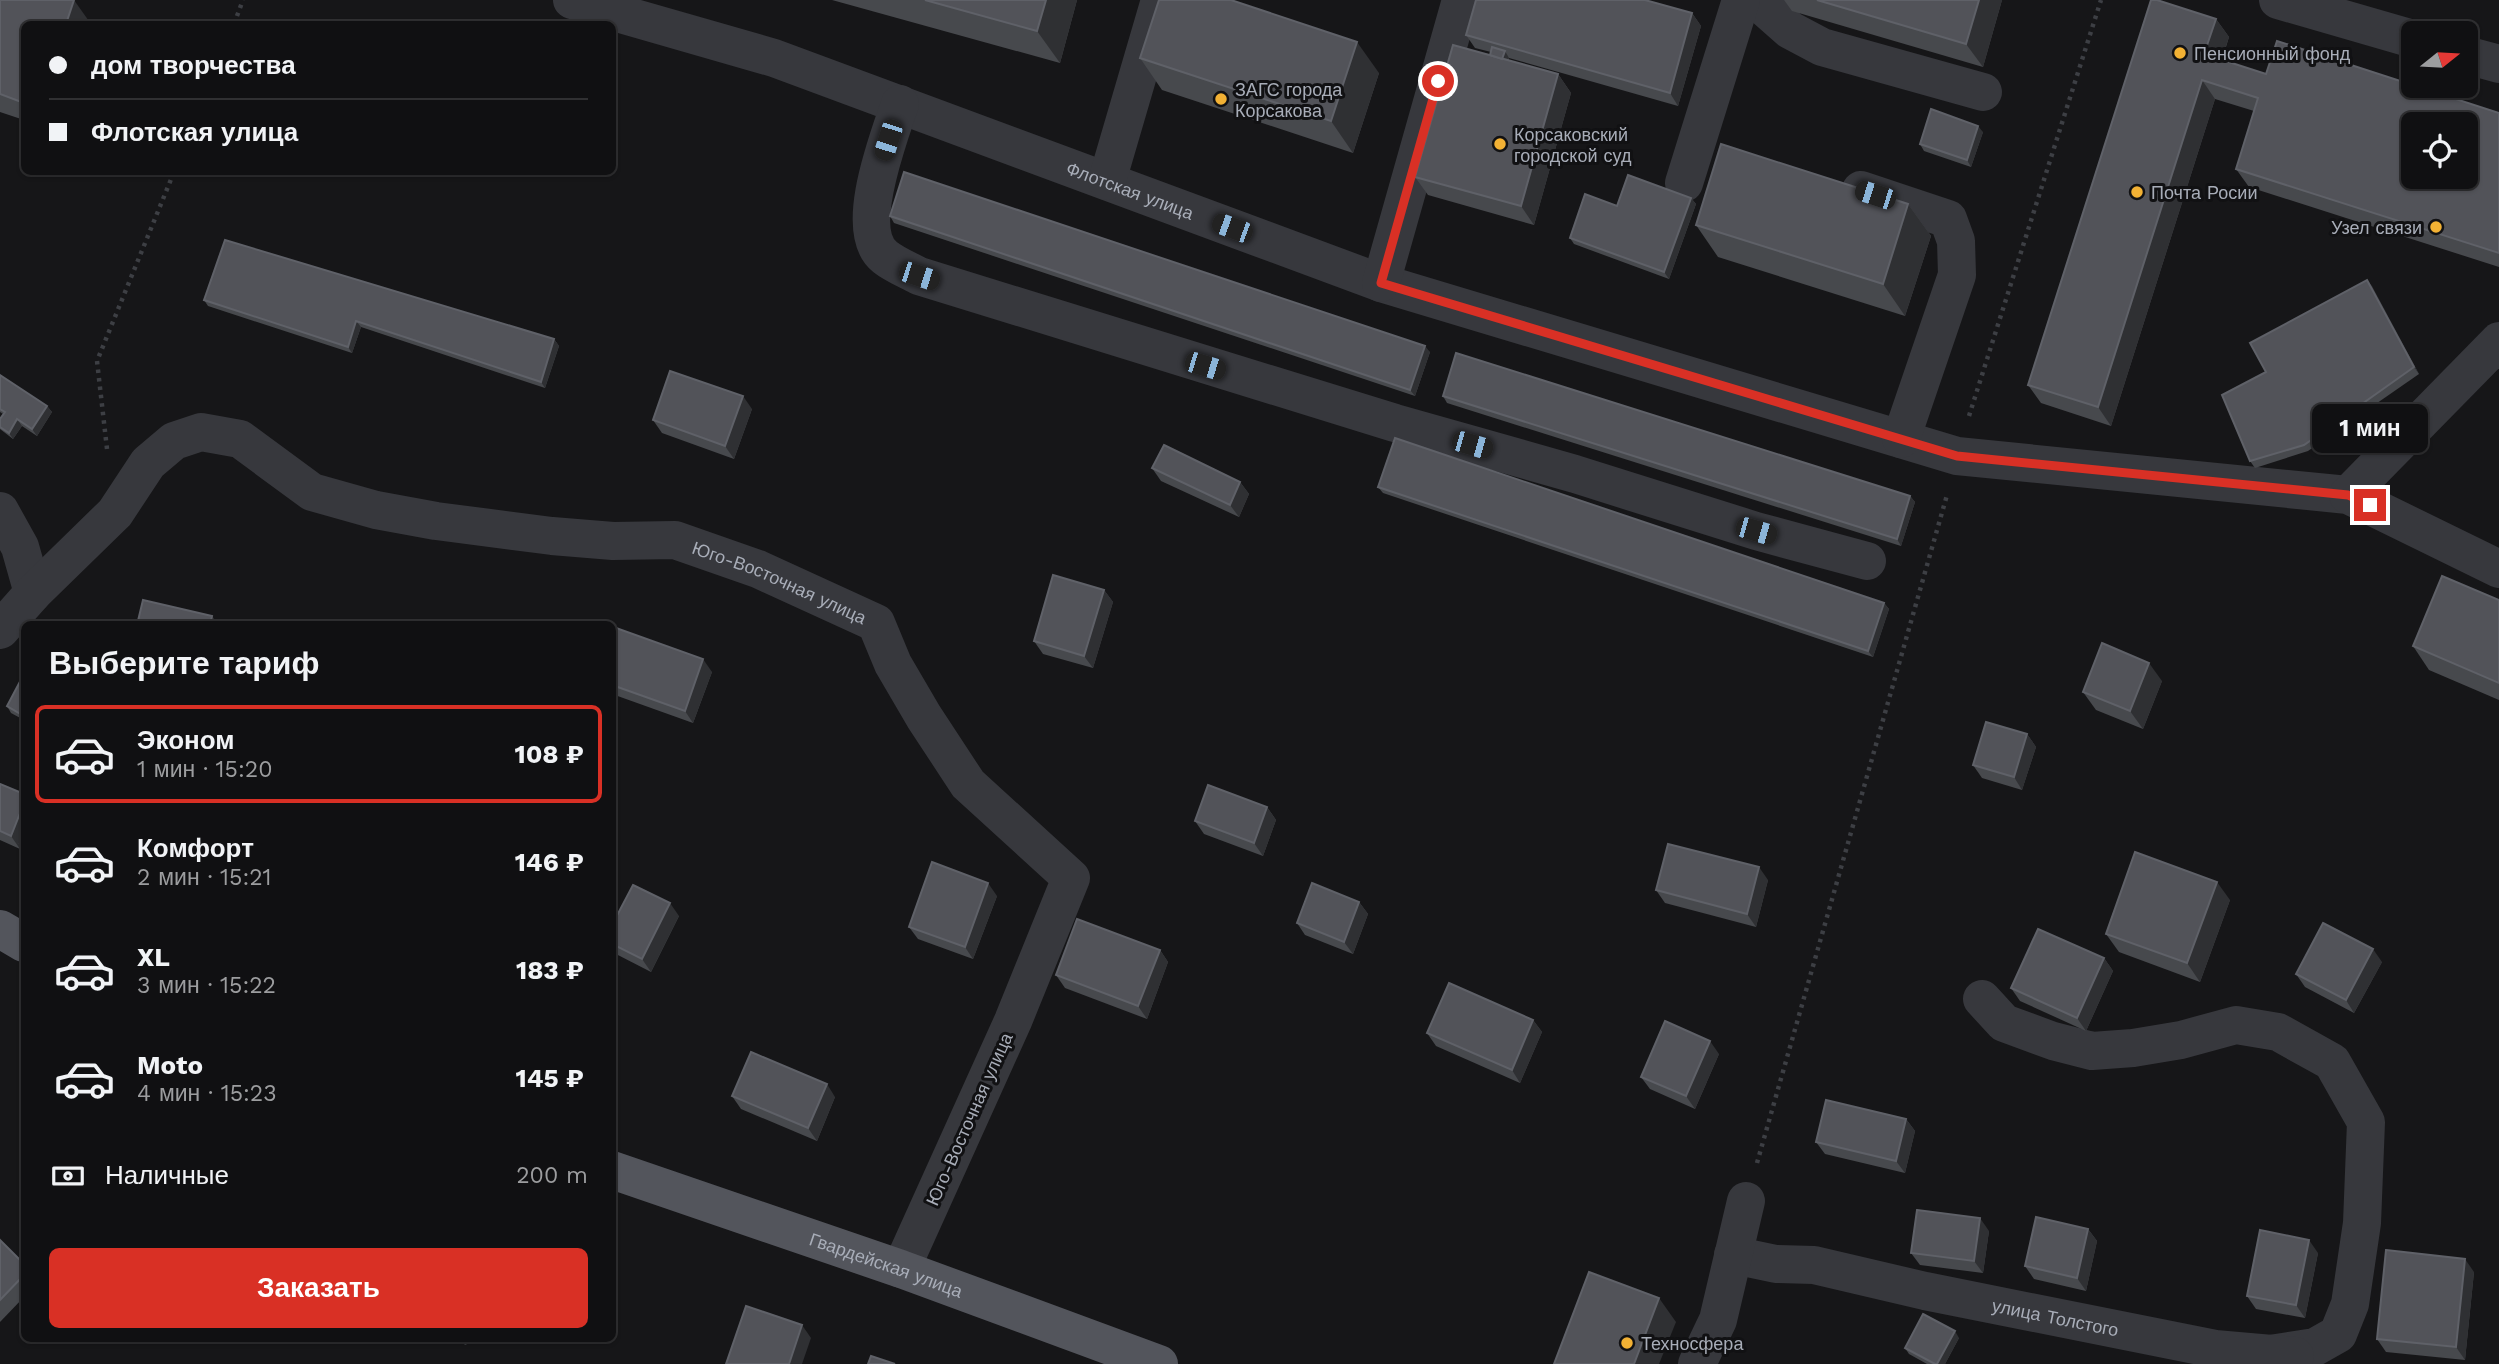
<!DOCTYPE html>
<html lang="ru">
<meta charset="utf-8">
<style>
:root{--surface:#101012;--page:#1e1e20;--text:#f1f3f6;--muted:#9c9d9f;--line:#303032;--accent:#d93025}
body{margin:0;font-family:"Work Sans",sans-serif;background:var(--page);color:var(--text);height:100vh;display:flex;flex-direction:column;font-size:26px;white-space:nowrap}
*{box-sizing:border-box;margin:0}
p{font-size:23px;color:var(--muted)}
.icon{flex:none;width:38px;height:38px;fill:none;stroke:currentColor;stroke-width:2;stroke-linecap:round;stroke-linejoin:round}
.map{position:relative;flex:1;overflow:hidden}
.details{position:absolute;left:21px;top:621px;width:595px;height:721px;display:flex;flex-direction:column;background:var(--surface);border-radius:10px;box-shadow:0 2px 5px #0004,0 0 0 2px var(--line)}
.details>*{flex:none}
.banner{position:absolute;left:21px;top:21px;width:595px;height:154px;border-radius:10px;box-shadow:0 2px 5px #0004,0 0 0 2px var(--line);display:grid;align-content:center;height:154px;padding:0 28px;background:var(--surface)}
.needle{width:46px;rotate:72deg}
.fabs{position:absolute;left:2401px;top:21px;display:grid;gap:14px}
.fabs a{display:grid;place-items:center;width:77px;height:77px;border-radius:10px;background:var(--surface);box-shadow:0 2px 5px #0004,0 0 0 2px var(--line);font-size:35px}
.end{position:absolute;width:32px;height:32px;margin:-16px;border:9px solid #d93025;background:#fff;box-shadow:0 0 0 4px #fff}
.from{border-radius:50%}
.bubble{position:absolute;height:49px;border-radius:10px;background:var(--surface);box-shadow:0 2px 5px #0004,0 0 0 2px var(--line);font-size:23px;font-weight:700;line-height:49px;text-align:center}
.car{position:absolute;width:21px;height:42px;margin:-21px -10px;border-radius:9px;box-shadow:0 0 5px 2px #0007;background:linear-gradient(#222 24%,#8ab4d8 0 40%,#222 0 76%,#8ab4d8 0 86%,#222 0)}
.banner b{display:flex;align-items:center;gap:24px;height:66px;font-size:26px}
.banner b+b{border-top:2px solid var(--line)}
.banner i{width:18px;height:18px;background:var(--text)}
ul{padding:0;list-style:none}
li{display:flex;align-items:center;gap:21px;height:98px;margin:0 14px 10px;padding:0 14px;border:4px solid transparent;border-radius:10px}
li div{flex:1}
li b{display:block;font-size:26px}
li em{font-style:normal;font-weight:700}
li.current{border-color:var(--accent)}
li>.icon{width:63px;height:63px;stroke-width:1.5}
h2{padding:0 28px;font-size:32px;line-height:84px}
.pay{display:flex;align-items:center;gap:18px;height:77px;padding:0 28px;font-size:26px}
.pay p{margin-inline-start:auto}
.button{display:flex;gap:14px;margin-top:auto;padding:14px 28px}
.button a{flex:1;height:80px;border-radius:10px;background:var(--accent);color:#fff;font-size:28px;font-weight:700;line-height:80px;text-align:center}
.map>svg:first-child{display:block}
</style>
<div class="map">
<svg width="2499" height="1364" viewBox="0 0 2499 1364">
<rect width="100%" height="100%" fill="#161618"/>
<g fill="none" stroke-linecap="round" stroke-linejoin="round">
<!-- path -->
<g stroke="#3d3f44" stroke-width="4.5" stroke-dasharray="3.5 5" stroke-linecap="butt">
<polyline points="234,24 243,0"/>
<polyline points="1969,416 2101,0"/>
<polyline points="107,449 97,361 174,172"/>
<polyline points="1757,1163 1947,495"/>
</g>
<!-- minor -->
<g stroke="#37383d" stroke-width="38">
<path id="s1" d="M572,0L774,58L1381,283L1957,456L2348,495L2499,569"/>
<polyline points="1756,0 1790,30 1822,47 1983,92"/>
<polyline points="2278,0 2413,39"/>
<polyline points="2466,55 2499,64"/>
<path d="M900,104C889,137 852,231 885,257C895,265 908,270 919,276L1395,423L1575,474L1756,531L1867,561"/>
<polyline points="1107,181 1160,0"/>
<polyline points="1684,183 1741,0"/>
<polyline points="1861,190 1948,219 1956,241 1957,275 1901,439"/>
<polyline points="1381,283 1461,0"/>
<polyline points="2348,495 2499,341"/>
<polyline points="0,511 20,547 33,593"/>
<path id="s2" d="M0,630L33,593L115,513L148,463L174,441L201,432L240,439L312,492L376,510L436,521L552,536L613,541L675,540L758,569L876,623L893,664L924,717L968,784L1071,878L1013,1021L901,1269"/>
<polyline points="1982,999 2004,1023 2053,1041 2092,1051 2133,1048 2181,1040 2236,1025 2278,1032 2332,1062 2366,1122 2362,1223 2350,1304 2338,1334 2315,1347 2270,1354"/>
<path id="s3" d="M1733,1255L1776,1264L1814,1265L1925,1291L2215,1349L2295,1356"/>
<polyline points="1697,1364 1718,1320 1746,1201"/>
</g>
<!-- major -->
<g stroke="#53555c" stroke-width="38">
<polyline points="0,929 24,943"/>
<path id="s4" d="M612,1170L901,1269L1159,1364"/>
</g>
</g>
<!-- wall -->
<g fill="#47494d">
<polygon points="0,0 91,24 24,24 24,120 0,112"/>
<polygon points="832,0 1077,0 1060,63"/>
<polygon points="1784,0 2002,0 1983,67 1792,11"/>
<polygon points="1692,13 1701,26 1678,106 1509,58 1509,60 1558,74 1571,93 1534,225 1428,195 1415,177 1490,55 1491,52 1475,48 1466,35"/>
<polygon points="2216,19 2229,37 2222,60 2266,74 2499,113 2499,267 2249,187 2236,169 2254,111 2215,99 2111,426 2041,403 2028,385"/>
<polygon points="1140,58 1379,73 1353,153 1162,90"/>
<polygon points="1983,132 1971,167 1924,151 1920,144"/>
<polygon points="1691,198 1696,204 1669,279 1574,244 1570,238 1617,206"/>
<polygon points="1908,204 1931,236 1905,316 1718,257 1696,225"/>
<polygon points="890,216 1430,352 1415,396 894,223"/>
<polygon points="2367,280 2419,374 2308,451 2255,468 2250,461 2266,372"/>
<polygon points="204,300 554,339 559,346 545,388 361,327 352,353 208,306"/>
<polygon points="0,375 47,406 52,412 37,436 22,426 13,439 0,429 0,419 3,414 0,412"/>
<polygon points="1443,396 1910,496 1915,502 1901,546 1447,403"/>
<polygon points="752,409 734,459 662,433 653,420"/>
<polygon points="1152,468 1240,482 1249,494 1239,517 1161,481"/>
<polygon points="1378,487 1884,603 1889,609 1873,657 1383,493"/>
<polygon points="1104,590 1113,602 1093,668 1043,654 1034,641"/>
<polygon points="2499,600 2499,700 2429,670 2413,646"/>
<polygon points="612,639 712,672 693,723 612,694"/>
<polygon points="24,674 24,720 11,713 7,706"/>
<polygon points="2162,681 2143,729 2096,710 2083,692"/>
<polygon points="2027,734 2036,747 2022,790 1982,778 1973,765"/>
<polygon points="0,784 24,794 24,849 21,845 20,849 0,840"/>
<polygon points="1267,807 1276,820 1263,856 1204,834 1195,821"/>
<polygon points="1768,880 1756,927 1665,903 1656,890"/>
<polygon points="997,896 973,959 918,939 909,927"/>
<polygon points="2230,900 2200,982 2119,952 2106,934"/>
<polygon points="1359,902 1368,914 1353,954 1305,935 1297,923"/>
<polygon points="679,916 651,972 614,953 612,951 612,925"/>
<polygon points="1160,950 1168,962 1147,1019 1065,988 1056,975"/>
<polygon points="2104,958 2113,971 2086,1031 2020,1001 2011,988"/>
<polygon points="2382,962 2354,1013 2305,987 2296,974"/>
<polygon points="1533,1020 1542,1032 1520,1083 1436,1046 1427,1033"/>
<polygon points="1719,1054 1695,1109 1650,1089 1641,1077"/>
<polygon points="732,1096 835,1097 817,1141 741,1109"/>
<polygon points="1906,1119 1915,1131 1905,1173 1825,1154 1816,1142"/>
<polygon points="2088,1229 2097,1241 2086,1291 2034,1279 2025,1266"/>
<polygon points="1989,1231 1983,1273 1920,1265 1911,1253"/>
<polygon points="0,1240 24,1264 24,1297 0,1322"/>
<polygon points="2318,1253 2305,1318 2256,1309 2247,1296"/>
<polygon points="2474,1272 2465,1360 2386,1352 2377,1339"/>
<polygon points="1959,1338 1945,1364 1927,1364 1909,1354 1905,1348"/>
<polygon points="452,1339 469,1339 466,1345"/>
</g>
<!-- shaded-wall -->
<g fill="#2f3033">
<polygon points="74,0 91,24 66,24"/>
<polygon points="1046,0 1077,0 1060,63 1037,31"/>
<polygon points="1979,0 2002,0 1983,67 1966,44"/>
<polygon points="1692,13 1701,26 1678,106 1670,93"/>
<polygon points="2216,19 2229,37 2217,73 2204,54"/>
<polygon points="1357,42 1379,73 1353,153 1331,121"/>
<polygon points="1505,51 1509,58 1504,74 1500,68"/>
<polygon points="1558,74 1571,93 1534,225 1521,206"/>
<polygon points="2202,80 2215,99 2111,426 2098,407"/>
<polygon points="1978,126 1983,132 1971,167 1967,160"/>
<polygon points="1691,198 1696,204 1669,279 1664,272"/>
<polygon points="1908,204 1931,236 1905,316 1883,284"/>
<polygon points="2367,280 2372,286 2419,374 2414,367"/>
<polygon points="356,321 361,327 352,353 348,347"/>
<polygon points="554,339 559,346 545,388 541,382"/>
<polygon points="1425,346 1430,352 1415,396 1410,390"/>
<polygon points="743,396 752,409 734,459 725,446"/>
<polygon points="47,406 52,412 37,436 32,429"/>
<polygon points="17,419 22,426 13,439 9,433"/>
<polygon points="1240,482 1249,494 1239,517 1230,505"/>
<polygon points="1910,496 1915,502 1901,546 1897,539"/>
<polygon points="1104,590 1113,602 1093,668 1084,656"/>
<polygon points="1884,603 1889,609 1873,657 1868,651"/>
<polygon points="212,616 219,625 210,625"/>
<polygon points="703,659 712,672 693,723 685,711"/>
<polygon points="2149,663 2162,681 2143,729 2130,711"/>
<polygon points="2027,734 2036,747 2022,790 2014,777"/>
<polygon points="24,803 24,837 20,849 11,836"/>
<polygon points="1267,807 1276,820 1263,856 1254,843"/>
<polygon points="1759,867 1768,880 1756,927 1747,914"/>
<polygon points="2217,882 2230,900 2200,982 2187,963"/>
<polygon points="988,883 997,896 973,959 965,947"/>
<polygon points="1359,902 1368,914 1353,954 1344,942"/>
<polygon points="670,903 679,916 651,972 642,959"/>
<polygon points="2373,949 2382,962 2354,1013 2346,1000"/>
<polygon points="1160,950 1168,962 1147,1019 1138,1006"/>
<polygon points="2104,958 2113,971 2086,1031 2077,1018"/>
<polygon points="1533,1020 1542,1032 1520,1083 1512,1070"/>
<polygon points="1710,1041 1719,1054 1695,1109 1686,1096"/>
<polygon points="827,1084 835,1097 817,1141 808,1128"/>
<polygon points="1906,1119 1915,1131 1905,1173 1896,1161"/>
<polygon points="1980,1218 1989,1231 1983,1273 1974,1261"/>
<polygon points="2088,1229 2097,1241 2086,1291 2077,1278"/>
<polygon points="2309,1240 2318,1253 2305,1318 2296,1305"/>
<polygon points="2465,1259 2474,1272 2465,1360 2456,1347"/>
<polygon points="1659,1298 1676,1322 1659,1364 1634,1364"/>
<polygon points="802,1325 811,1338 802,1364 789,1364"/>
<polygon points="1955,1331 1959,1338 1945,1364 1937,1364"/>
<polygon points="462,1339 469,1339 466,1345"/>
</g>
<!-- building -->
<g fill="#525359" stroke="#5f6168" stroke-width="2" fill-rule="evenodd">
<polygon points="0,0 74,0 66,24 24,24 24,103 0,94"/>
<polygon points="925,0 1046,0 1037,31"/>
<polygon points="1159,0 1231,0 1357,42 1331,121 1140,58"/>
<polygon points="1476,0 1645,0 1692,13 1670,93 1466,35"/>
<polygon points="1817,0 1979,0 1966,44"/>
<path d="M2151,0H2157L2216,19L2204,54L2266,74L2277,41L2499,113V253L2236,169L2258,98L2202,80L2098,407L2028,385ZM2413,124H2466V177H2413Z"/>
<polygon points="1453,45 1558,74 1521,206 1415,177"/>
<polygon points="1492,47 1505,51 1502,59 1490,55"/>
<polygon points="1931,109 1978,126 1967,160 1920,144"/>
<polygon points="1721,144 1908,204 1883,284 1696,225"/>
<polygon points="904,172 1425,346 1410,390 890,216"/>
<polygon points="1628,175 1691,198 1664,272 1570,238 1585,194 1617,206"/>
<polygon points="225,240 554,339 541,382 356,321 348,347 204,300"/>
<polygon points="2367,280 2414,367 2304,445 2250,461 2222,395 2266,372 2250,343"/>
<polygon points="1456,353 1910,496 1897,539 1443,396"/>
<polygon points="670,371 743,396 725,446 653,420"/>
<polygon points="0,375 47,406 32,429 17,419 9,433 0,427 0,419 5,412 0,409"/>
<polygon points="1395,438 1884,603 1868,651 1378,487"/>
<polygon points="1164,445 1240,482 1230,505 1152,468"/>
<polygon points="1053,575 1104,590 1084,656 1034,641"/>
<polygon points="2442,576 2499,600 2499,683 2413,646"/>
<polygon points="143,600 212,616 210,625 137,625"/>
<polygon points="616,628 703,659 685,711 612,685 612,639"/>
<polygon points="2102,643 2149,663 2130,711 2083,692"/>
<polygon points="24,674 24,716 7,706"/>
<polygon points="1986,722 2027,734 2014,777 1973,765"/>
<polygon points="0,784 24,794 24,803 11,836 0,831"/>
<polygon points="1208,785 1267,807 1254,843 1195,821"/>
<polygon points="24,834 24,845 20,843"/>
<polygon points="1668,844 1759,867 1747,914 1656,890"/>
<polygon points="2135,852 2217,882 2187,963 2106,934"/>
<polygon points="932,862 988,883 965,947 909,927"/>
<polygon points="1312,883 1359,902 1344,942 1297,923"/>
<polygon points="633,885 670,903 642,959 612,944 612,925"/>
<polygon points="1077,919 1160,950 1138,1006 1056,975"/>
<polygon points="2323,923 2373,949 2346,1000 2296,974"/>
<polygon points="2038,929 2104,958 2077,1018 2011,988"/>
<polygon points="1449,983 1533,1020 1512,1070 1427,1033"/>
<polygon points="1665,1021 1710,1041 1686,1096 1641,1077"/>
<polygon points="751,1052 827,1084 808,1128 732,1096"/>
<polygon points="1826,1100 1906,1119 1896,1161 1816,1142"/>
<polygon points="1917,1210 1980,1218 1974,1261 1911,1253"/>
<polygon points="2036,1217 2088,1229 2077,1278 2025,1266"/>
<polygon points="2260,1230 2309,1240 2296,1305 2247,1296"/>
<polygon points="0,1240 24,1264 24,1275 0,1300"/>
<polygon points="2386,1250 2465,1259 2456,1347 2377,1339"/>
<polygon points="1589,1272 1659,1298 1634,1364 1554,1364"/>
<polygon points="746,1306 802,1325 789,1364 726,1364"/>
<polygon points="1923,1314 1955,1331 1937,1364 1935,1364 1905,1348"/>
<polygon points="871,1356 895,1364 868,1364"/>
</g>
<g fill="none" stroke-linecap="round" stroke-linejoin="round">
<!-- route -->
<polyline stroke="#d93025" stroke-width="9" points="1438,81 1381,283 1957,456 2348,495 2370,505"/>
</g>
<!-- markers -->
<g fill="#f2b134" stroke="#111113" stroke-width="2.5">
<circle cx="2180" cy="53" r="7"/>
<circle cx="1221" cy="99" r="7"/>
<circle cx="1500" cy="144" r="7"/>
<circle cx="2137" cy="192" r="7"/>
<circle cx="2436" cy="227" r="7"/>
<circle cx="1627" cy="1343" r="7"/>
</g>
<g text-anchor="middle" dominant-baseline="central" stroke-width="6" stroke-linejoin="round" paint-order="stroke">
<!-- poi labels -->
<g font-size="18" fill="#a8adb8" stroke="#111113" text-anchor="start">
<text x="2194" y="53">Пенсионный фонд</text>
<text x="1235" y="89">ЗАГС города<tspan x="1235" dy="21">Корсакова</tspan></text>
<text x="1514" y="134">Корсаковский<tspan x="1514" dy="21">городской суд</tspan></text>
<text x="2151" y="192">Почта Росии</text>
<text x="2422" y="227" text-anchor="end">Узел связи</text>
<text x="1641" y="1343">Техносфера</text>
</g>
<!-- street labels -->
<g font-size="18" fill="#a8adb8" stroke="#111113">
<text stroke="none"><textPath href="#s1" startOffset="590">Флотская улица</textPath></text>
<text stroke="none"><textPath href="#s2" startOffset="896">Юго-Восточная улица</textPath></text>
<text transform="translate(969 1119) rotate(-66)">Юго-Восточная улица</text>
<text stroke="none"><textPath href="#s4" startOffset="290">Гвардейская улица</textPath></text>
<text stroke="none"><textPath href="#s3" startOffset="329">улица Толстого</textPath></text>
</g>
</g>
</svg>
<div class="fabs">
<a><svg class="needle" viewBox="-14 -14 28 28"><path d="M0-13l5 13h-10z" fill="#e53935"/><path d="M0 13l5-13h-10z" fill="#9c9d9f"/></svg></a>
<a><svg class="icon" aria-label="locate" viewBox="0 0 24 24"><circle cx="12" cy="12" r="6"/><path d="M12 2v4M12 18v4M2 12h4M18 12h4"/></svg></a>
</div>
<i class="end from" style="left:1438px;top:81px"></i>
<i class="end" style="left:2370px;top:505px"></i>
<div class="bubble" style="left:2312px;top:404px;width:116px">1 мин</div>
<i class="car" style="left:888px;top:140px;rotate:198deg"></i>
<i class="car" style="left:1875px;top:195px;rotate:288deg"></i>
<i class="car" style="left:1232px;top:228px;rotate:290deg"></i>
<i class="car" style="left:919px;top:276px;rotate:108deg"></i>
<i class="car" style="left:1205px;top:366px;rotate:107deg"></i>
<i class="car" style="left:1472px;top:445px;rotate:106deg"></i>
<i class="car" style="left:1756px;top:531px;rotate:106deg"></i>
<div class="banner">
<b><i class="from"></i>дом творчества</b>
<b><i></i>Флотская улица</b>
</div>
<section class="details">
<h2>Выберите тариф</h2>
<ul>
<li class="current"><svg class="icon" aria-label="car" viewBox="0 0 24 24"><path d="M5 17H2v-5l4-1 3-4h7l3 4 3 1v5h-3M9 17h6M6 11h13"/><circle cx="7" cy="17" r="2"/><circle cx="17" cy="17" r="2"/></svg><div><b>Эконом</b><p>1 мин · 15:20</p></div><em>108 ₽</em></li>
<li><svg class="icon" aria-label="car" viewBox="0 0 24 24"><path d="M5 17H2v-5l4-1 3-4h7l3 4 3 1v5h-3M9 17h6M6 11h13"/><circle cx="7" cy="17" r="2"/><circle cx="17" cy="17" r="2"/></svg><div><b>Комфорт</b><p>2 мин · 15:21</p></div><em>146 ₽</em></li>
<li><svg class="icon" aria-label="car" viewBox="0 0 24 24"><path d="M5 17H2v-5l4-1 3-4h7l3 4 3 1v5h-3M9 17h6M6 11h13"/><circle cx="7" cy="17" r="2"/><circle cx="17" cy="17" r="2"/></svg><div><b>XL</b><p>3 мин · 15:22</p></div><em>183 ₽</em></li>
<li><svg class="icon" aria-label="car" viewBox="0 0 24 24"><path d="M5 17H2v-5l4-1 3-4h7l3 4 3 1v5h-3M9 17h6M6 11h13"/><circle cx="7" cy="17" r="2"/><circle cx="17" cy="17" r="2"/></svg><div><b>Moto</b><p>4 мин · 15:23</p></div><em>145 ₽</em></li>
</ul>
<div class="pay"><svg class="icon" aria-label="cash" viewBox="0 0 24 24"><path d="M3 7h18v10H3z"/><circle cx="12" cy="12" r="2"/></svg>Наличные<p>200 m</p></div>
<div class="button"><a>Заказать</a></div>
</section>
</div>
